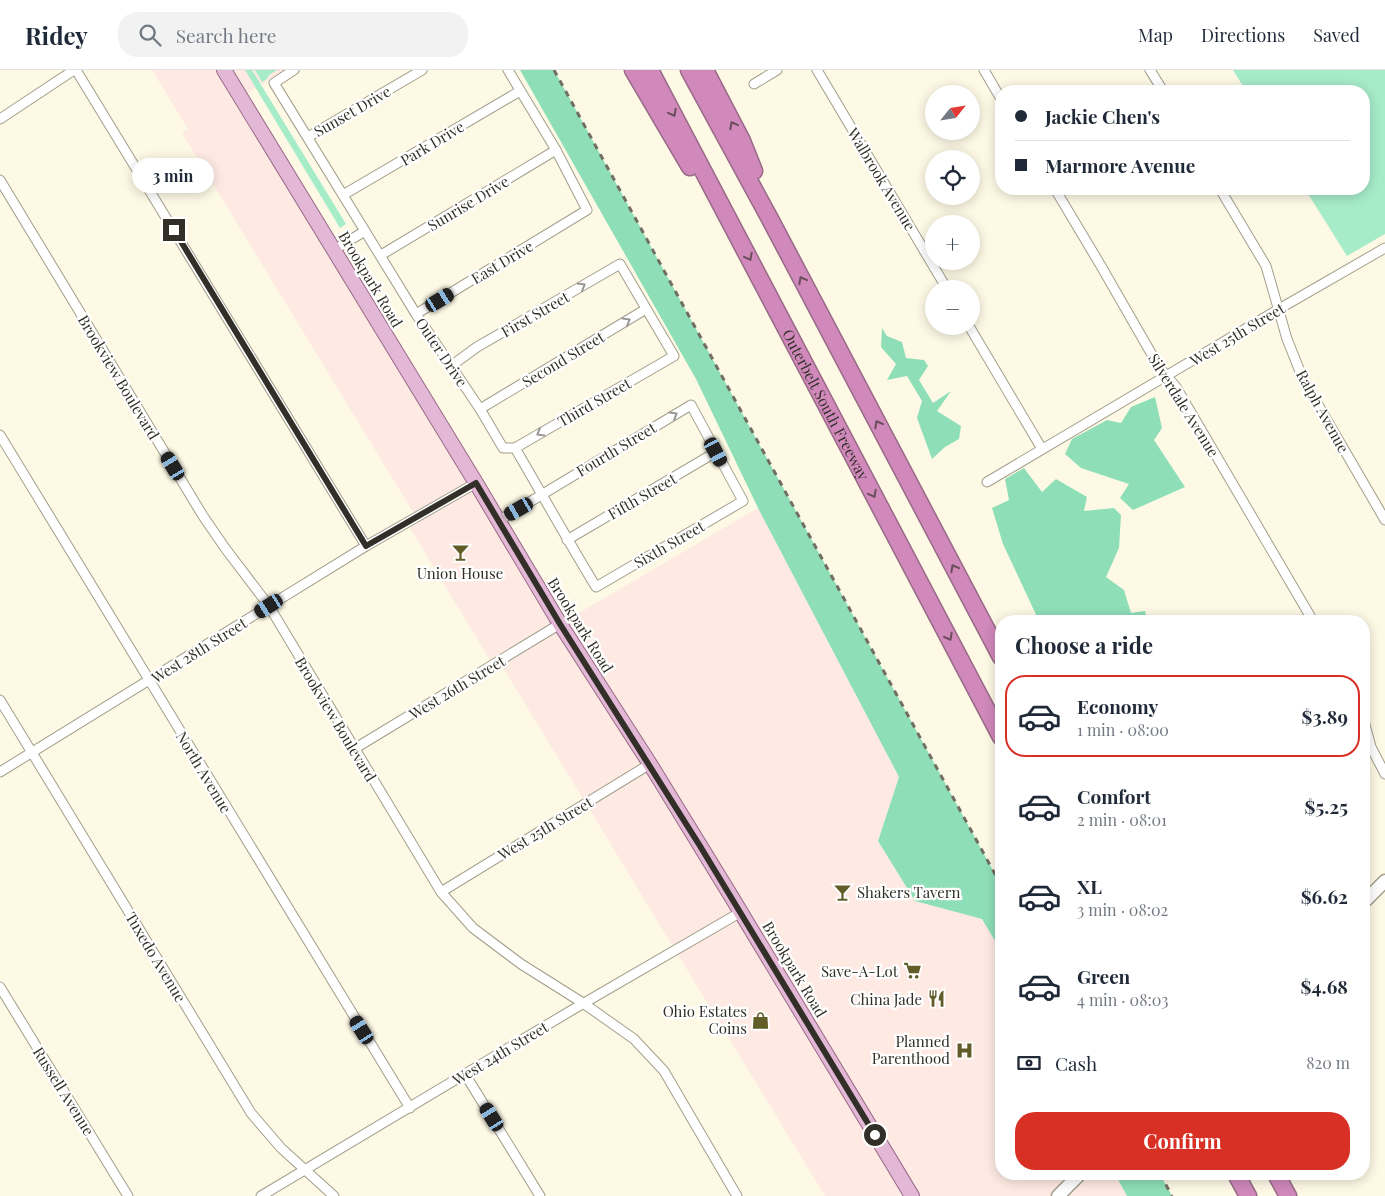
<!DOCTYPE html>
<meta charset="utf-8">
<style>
:root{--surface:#fff;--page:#f2f2f3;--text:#1f2937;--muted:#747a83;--line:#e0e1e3;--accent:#d93025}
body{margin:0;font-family:"Playfair Display",serif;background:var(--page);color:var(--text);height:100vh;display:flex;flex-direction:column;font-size:19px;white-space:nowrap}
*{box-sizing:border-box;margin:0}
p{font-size:16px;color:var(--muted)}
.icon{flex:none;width:28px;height:28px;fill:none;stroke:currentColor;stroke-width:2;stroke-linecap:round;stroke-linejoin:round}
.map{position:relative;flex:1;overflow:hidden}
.side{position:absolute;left:995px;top:545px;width:375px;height:565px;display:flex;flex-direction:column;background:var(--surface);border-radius:20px;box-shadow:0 2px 12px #0003}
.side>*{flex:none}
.top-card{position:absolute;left:995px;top:15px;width:375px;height:110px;border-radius:20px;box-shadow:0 2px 12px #0003;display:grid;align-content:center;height:110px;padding:0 20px;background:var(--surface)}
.needle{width:32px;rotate:60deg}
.tools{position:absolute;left:925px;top:15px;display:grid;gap:10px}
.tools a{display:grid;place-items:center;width:55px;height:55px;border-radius:50%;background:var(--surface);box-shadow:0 2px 12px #0003;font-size:25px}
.end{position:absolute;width:22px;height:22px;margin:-11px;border:6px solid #312f28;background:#fff;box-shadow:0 0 0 2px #fff}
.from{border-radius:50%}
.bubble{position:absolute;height:35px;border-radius:18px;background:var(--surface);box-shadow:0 2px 12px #0003;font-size:16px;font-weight:700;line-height:35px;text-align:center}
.car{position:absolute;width:15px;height:30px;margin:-15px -8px;border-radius:6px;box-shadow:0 0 4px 1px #0007;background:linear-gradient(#222 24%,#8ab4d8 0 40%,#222 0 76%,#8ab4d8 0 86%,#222 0)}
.top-card b{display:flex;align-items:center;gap:18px;height:48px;font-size:19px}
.top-card b+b{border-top:1px solid var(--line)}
.top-card i{width:12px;height:12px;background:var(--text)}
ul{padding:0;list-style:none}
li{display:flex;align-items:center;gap:15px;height:82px;margin:0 10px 8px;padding:0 10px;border:2px solid transparent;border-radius:20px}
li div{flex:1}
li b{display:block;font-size:19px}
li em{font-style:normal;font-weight:700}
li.on{border-color:var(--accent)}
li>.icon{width:45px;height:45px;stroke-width:1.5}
h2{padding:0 20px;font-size:22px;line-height:60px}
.pay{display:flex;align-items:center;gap:12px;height:55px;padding:0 20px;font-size:19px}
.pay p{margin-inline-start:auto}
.primary-button{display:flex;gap:10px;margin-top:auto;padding:10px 20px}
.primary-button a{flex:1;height:58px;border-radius:20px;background:var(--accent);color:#fff;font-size:20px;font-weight:700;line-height:58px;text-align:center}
header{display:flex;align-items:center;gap:30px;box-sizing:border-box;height:70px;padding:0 25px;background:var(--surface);border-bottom:1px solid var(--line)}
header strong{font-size:24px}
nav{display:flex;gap:28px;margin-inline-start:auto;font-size:18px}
.search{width:350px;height:45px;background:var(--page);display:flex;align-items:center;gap:12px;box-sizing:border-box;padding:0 18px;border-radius:20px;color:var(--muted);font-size:19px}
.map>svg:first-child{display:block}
</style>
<header>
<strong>Ridey</strong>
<div class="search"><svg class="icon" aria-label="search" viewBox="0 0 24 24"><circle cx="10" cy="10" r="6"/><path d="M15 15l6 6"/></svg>Search here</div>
<nav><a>Map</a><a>Directions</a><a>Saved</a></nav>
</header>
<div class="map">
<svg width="1385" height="1126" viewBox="0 0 1385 1126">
<rect width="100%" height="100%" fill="#fdf9e5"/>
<!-- commercial -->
<polygon fill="#feeae3" points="152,0 286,0 241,27 560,554 758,438 899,707 878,771 915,831 982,849 1001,877 1001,1104 1115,1104 1127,1126 825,1126 499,591 493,595 407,453 416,447 182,63 188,59"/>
<!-- green -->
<g fill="#a6ecc9">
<polygon points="245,0 252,0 346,154 340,158"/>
<polygon points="255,0 277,0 269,5 267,9 262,12"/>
<polygon points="1233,0 1385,0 1385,164 1347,186 1305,119 1364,119 1364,21 1246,21"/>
</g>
<!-- forest -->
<g fill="#8edfb8">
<polygon points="520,0 554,0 1001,815 1001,881 982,849 915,831 878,771 899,707 758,438 696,309"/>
<polygon points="882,258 887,266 902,272 906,288 924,290 928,296 919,310 933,333 951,321 937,341 961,356 959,369 945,377 932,389 917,348 922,331 907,306 887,310 896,294 881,277"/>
<polygon points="1155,327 1162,358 1154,370 1185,417 1133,440 1120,428 1129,414 1081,398 1065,384 1072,369 1107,350 1121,353 1131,337"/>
<polygon points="1024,398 1042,422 1056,409 1087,427 1084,441 1114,438 1121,445 1119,478 1106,507 1124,520 1131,543 1145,541 1147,551 1039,551 1003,474 992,438 1009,430 1005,409"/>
<polygon points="1115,1104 1160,1104 1172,1126 1127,1126"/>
</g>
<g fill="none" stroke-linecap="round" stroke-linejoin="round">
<defs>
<g id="street">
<polyline points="76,0 366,476"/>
<path d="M294,0L274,13L416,244L480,339L503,378H515C542,424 568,471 596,517L743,431L691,335L498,451"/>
<polyline points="817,0 947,219"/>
<polyline points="984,0 1001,29"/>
<polyline points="1150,0 1163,21"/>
<polyline points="754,14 777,0"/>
<polyline points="0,49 74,0"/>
<polyline points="308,67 422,0"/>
<polyline points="0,110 203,446 225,478 269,536 441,822 473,858 521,894 583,933 634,969 664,1001 737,1126"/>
<polyline points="1055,119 1101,196 1159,297 1176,317 1313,551"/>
<polyline points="1220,119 1266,196 1287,269 1303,309 1385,450"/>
<polyline points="343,125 520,21"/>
<polyline points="334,180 365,161"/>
<polyline points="381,185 556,80"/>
<polyline points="416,244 587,140 556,80 508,0"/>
<polyline points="969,256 1042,379"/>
<polyline points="451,296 477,277 620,194 674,286 515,378"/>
<polyline points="480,339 646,239"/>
<polyline points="0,365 410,1038"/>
<polyline points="987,412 1279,239 1385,178"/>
<polyline points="567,470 716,382"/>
<polyline points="0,630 251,1043 281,1078 334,1126"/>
<polyline points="1364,651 1371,677 1385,704"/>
<polyline points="354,679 560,554"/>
<polyline points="0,702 366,476 476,413"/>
<polyline points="441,822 650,694"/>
<polyline points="0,917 128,1126"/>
<polyline points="465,1004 540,1126"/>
<polyline points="261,1126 572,940 741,842"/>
</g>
<g id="secondary">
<polyline points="1364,832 1385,811"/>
<polyline points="1058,1126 1080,1104"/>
</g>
<polyline id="primary" points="224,0 476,413 560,554 650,694 731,826 912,1126"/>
<g id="highway">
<polyline points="633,0 690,97"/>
<path id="s1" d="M650,0L1001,667"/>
<polyline points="689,0 770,149 1001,587"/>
<polyline points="705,0 742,71 754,101"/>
<polyline points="1236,1104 1248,1126"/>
<polyline points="1276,1104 1288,1126"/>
</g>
</defs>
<!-- street casing -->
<use href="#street" stroke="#a19e8b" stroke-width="11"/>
<!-- secondary casing -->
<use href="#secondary" stroke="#a19e8b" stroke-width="15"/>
<!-- primary casing -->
<use href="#primary" stroke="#986a87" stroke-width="16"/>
<!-- highway casing -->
<use href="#highway" stroke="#986a87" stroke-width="19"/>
<!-- street -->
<use href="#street" stroke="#fff" stroke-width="9"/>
<!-- secondary -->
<use href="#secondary" stroke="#fff" stroke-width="12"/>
<!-- primary -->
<use href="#primary" stroke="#e3b8d6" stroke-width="14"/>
<!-- highway -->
<use href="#highway" stroke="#d089ba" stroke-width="16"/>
<!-- rail -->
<g stroke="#716e63" stroke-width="3" stroke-dasharray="6 6" stroke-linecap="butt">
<polyline points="554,0 1001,815"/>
<polyline points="1160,1104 1172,1126"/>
</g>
</g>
<!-- one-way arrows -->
<defs><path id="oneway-chevron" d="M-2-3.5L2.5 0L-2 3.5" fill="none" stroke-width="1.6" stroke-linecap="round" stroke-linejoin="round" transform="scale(1.25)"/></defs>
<g stroke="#694e5b">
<use href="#oneway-chevron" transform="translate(673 43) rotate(62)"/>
<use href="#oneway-chevron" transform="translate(733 55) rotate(-118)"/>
<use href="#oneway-chevron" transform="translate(749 187) rotate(62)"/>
<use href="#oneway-chevron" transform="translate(802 210) rotate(-118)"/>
<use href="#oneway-chevron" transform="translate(878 354) rotate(-118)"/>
<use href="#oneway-chevron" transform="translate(873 424) rotate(62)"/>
<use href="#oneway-chevron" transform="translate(954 498) rotate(-118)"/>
<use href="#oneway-chevron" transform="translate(949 567) rotate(62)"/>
</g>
<g stroke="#989794">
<use href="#oneway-chevron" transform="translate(582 216) rotate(-30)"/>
<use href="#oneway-chevron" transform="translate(627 251) rotate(-31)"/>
<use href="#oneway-chevron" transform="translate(674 345) rotate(-31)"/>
<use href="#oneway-chevron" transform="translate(540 363) rotate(150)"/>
</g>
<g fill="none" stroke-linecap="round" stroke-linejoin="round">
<!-- route -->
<polyline stroke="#312f28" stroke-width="6" points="174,160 366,476 476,413 560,554 700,776 875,1065"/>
</g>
<!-- icons -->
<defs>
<symbol id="bar-bare" viewBox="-9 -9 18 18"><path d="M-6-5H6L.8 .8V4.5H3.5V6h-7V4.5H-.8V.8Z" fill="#625c28" stroke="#fff" stroke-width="2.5" paint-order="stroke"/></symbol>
<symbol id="supermarket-bare" viewBox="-9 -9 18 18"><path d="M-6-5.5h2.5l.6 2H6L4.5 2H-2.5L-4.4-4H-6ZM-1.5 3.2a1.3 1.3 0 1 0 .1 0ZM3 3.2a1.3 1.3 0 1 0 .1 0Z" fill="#625c28" stroke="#fff" stroke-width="2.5" paint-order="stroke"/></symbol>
<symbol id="restaurant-bare" viewBox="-9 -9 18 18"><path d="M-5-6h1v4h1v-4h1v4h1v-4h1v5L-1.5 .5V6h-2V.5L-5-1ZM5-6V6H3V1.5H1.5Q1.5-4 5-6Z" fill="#625c28" stroke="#fff" stroke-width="2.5" paint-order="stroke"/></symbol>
<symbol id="shop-bare" viewBox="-9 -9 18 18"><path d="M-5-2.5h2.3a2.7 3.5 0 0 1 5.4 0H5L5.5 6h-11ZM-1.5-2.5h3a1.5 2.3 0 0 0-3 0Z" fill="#625c28" stroke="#fff" stroke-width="2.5" paint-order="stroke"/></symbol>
<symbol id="hospital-bare" viewBox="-9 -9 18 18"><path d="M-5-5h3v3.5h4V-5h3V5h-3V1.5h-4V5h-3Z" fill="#625c28" stroke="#fff" stroke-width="2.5" paint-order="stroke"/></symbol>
</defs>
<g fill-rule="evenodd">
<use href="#bar-bare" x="448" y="470" width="25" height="25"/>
<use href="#bar-bare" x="830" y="810" width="25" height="25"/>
<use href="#supermarket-bare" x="900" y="888" width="25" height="25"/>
<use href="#restaurant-bare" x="924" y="916" width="25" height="25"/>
<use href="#shop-bare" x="748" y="938" width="25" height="25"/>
<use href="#hospital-bare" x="952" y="968" width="25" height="25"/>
</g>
<g text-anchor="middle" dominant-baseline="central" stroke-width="4.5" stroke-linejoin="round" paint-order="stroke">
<!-- street labels -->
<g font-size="15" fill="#312f28" stroke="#fff">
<text transform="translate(352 41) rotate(-30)">Sunset Drive</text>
<text transform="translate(432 73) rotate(-31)">Park Drive</text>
<text transform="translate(882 109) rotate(59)">Walbrook Avenue</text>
<text transform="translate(468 133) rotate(-31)">Sunrise Drive</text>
<text transform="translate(502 192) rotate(-31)">East Drive</text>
<text transform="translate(371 209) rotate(59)">Brookpark Road</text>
<text transform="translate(535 244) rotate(-30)">First Street</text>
<text transform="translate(1237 264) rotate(-31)">West 25th Street</text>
<text transform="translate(442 282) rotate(56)">Outer Drive</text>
<text transform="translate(563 289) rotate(-31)">Second Street</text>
<text transform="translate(119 307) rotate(59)">Brookview Boulevard</text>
<text transform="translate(594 332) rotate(-30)">Third Street</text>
<text stroke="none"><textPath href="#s1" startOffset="378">Outerbelt South Freeway</textPath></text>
<text transform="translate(1184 335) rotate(58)">Silverdale Avenue</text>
<text transform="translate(1323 341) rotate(61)">Ralph Avenue</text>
<text transform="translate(616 379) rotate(-31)">Fourth Street</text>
<text transform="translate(642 426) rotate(-30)">Fifth Street</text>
<text transform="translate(669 474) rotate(-30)">Sixth Street</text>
<text transform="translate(581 555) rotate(58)">Brookpark Road</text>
<text transform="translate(199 580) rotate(-32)">West 28th Street</text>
<text transform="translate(457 617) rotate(-31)">West 26th Street</text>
<text transform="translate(336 649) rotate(59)">Brookview Boulevard</text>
<text transform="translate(204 702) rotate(59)">North Avenue</text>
<text transform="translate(545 758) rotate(-31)">West 25th Street</text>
<text transform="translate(156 887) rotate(59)">Tuxedo Avenue</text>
<text transform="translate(795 899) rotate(59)">Brookpark Road</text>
<text transform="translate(500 983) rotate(-31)">West 24th Street</text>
<text transform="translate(64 1021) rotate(58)">Russell Avenue</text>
</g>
<!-- poi labels -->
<g font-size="15" fill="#312f28" stroke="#fff" text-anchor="end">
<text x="460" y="503" text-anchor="middle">Union House</text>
<text x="857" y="822" text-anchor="start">Shakers Tavern</text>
<text x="898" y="901">Save-A-Lot</text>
<text x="922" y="929">China Jade</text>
<text x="747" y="941">Ohio Estates<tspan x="747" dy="17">Coins</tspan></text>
<text x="950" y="971">Planned<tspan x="950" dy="17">Parenthood</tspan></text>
</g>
</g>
</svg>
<div class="tools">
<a><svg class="needle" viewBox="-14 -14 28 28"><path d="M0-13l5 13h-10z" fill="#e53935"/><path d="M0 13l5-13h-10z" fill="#747a83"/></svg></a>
<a><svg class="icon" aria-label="locate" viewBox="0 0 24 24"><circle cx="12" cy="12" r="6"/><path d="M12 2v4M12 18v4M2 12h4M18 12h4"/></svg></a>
<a>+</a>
<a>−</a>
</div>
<i class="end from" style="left:875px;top:1065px"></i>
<i class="end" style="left:174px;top:160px"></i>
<div class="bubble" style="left:132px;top:88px;width:82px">3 min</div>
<i class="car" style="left:440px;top:230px;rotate:59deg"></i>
<i class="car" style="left:716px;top:382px;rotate:152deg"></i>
<i class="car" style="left:173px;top:396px;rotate:329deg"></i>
<i class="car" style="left:519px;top:439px;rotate:240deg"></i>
<i class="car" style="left:269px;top:536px;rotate:238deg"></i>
<i class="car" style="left:362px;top:960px;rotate:328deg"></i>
<i class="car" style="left:492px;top:1047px;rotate:328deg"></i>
<div class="top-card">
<b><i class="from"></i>Jackie Chen's</b>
<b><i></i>Marmore Avenue</b>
</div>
<section class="side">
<h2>Choose a ride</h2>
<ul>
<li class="on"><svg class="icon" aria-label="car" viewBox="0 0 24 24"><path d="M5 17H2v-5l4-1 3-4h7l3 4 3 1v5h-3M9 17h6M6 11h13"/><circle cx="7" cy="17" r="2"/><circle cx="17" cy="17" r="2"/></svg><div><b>Economy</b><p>1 min · 08:00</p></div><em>$3.89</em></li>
<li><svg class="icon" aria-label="car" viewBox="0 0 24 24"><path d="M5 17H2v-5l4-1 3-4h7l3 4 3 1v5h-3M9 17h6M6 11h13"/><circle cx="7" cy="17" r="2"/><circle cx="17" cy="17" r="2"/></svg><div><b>Comfort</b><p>2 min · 08:01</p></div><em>$5.25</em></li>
<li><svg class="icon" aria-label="car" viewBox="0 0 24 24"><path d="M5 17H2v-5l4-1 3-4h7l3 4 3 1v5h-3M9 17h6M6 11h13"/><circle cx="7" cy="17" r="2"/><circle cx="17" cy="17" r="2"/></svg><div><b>XL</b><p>3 min · 08:02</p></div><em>$6.62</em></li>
<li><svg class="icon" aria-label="car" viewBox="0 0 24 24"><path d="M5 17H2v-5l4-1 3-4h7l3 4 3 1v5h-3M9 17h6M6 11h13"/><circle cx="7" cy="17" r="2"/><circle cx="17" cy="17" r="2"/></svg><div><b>Green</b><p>4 min · 08:03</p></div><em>$4.68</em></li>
</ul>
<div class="pay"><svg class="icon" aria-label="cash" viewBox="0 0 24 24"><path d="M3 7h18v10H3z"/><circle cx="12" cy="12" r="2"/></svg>Cash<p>820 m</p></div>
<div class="primary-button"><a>Confirm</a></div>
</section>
</div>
